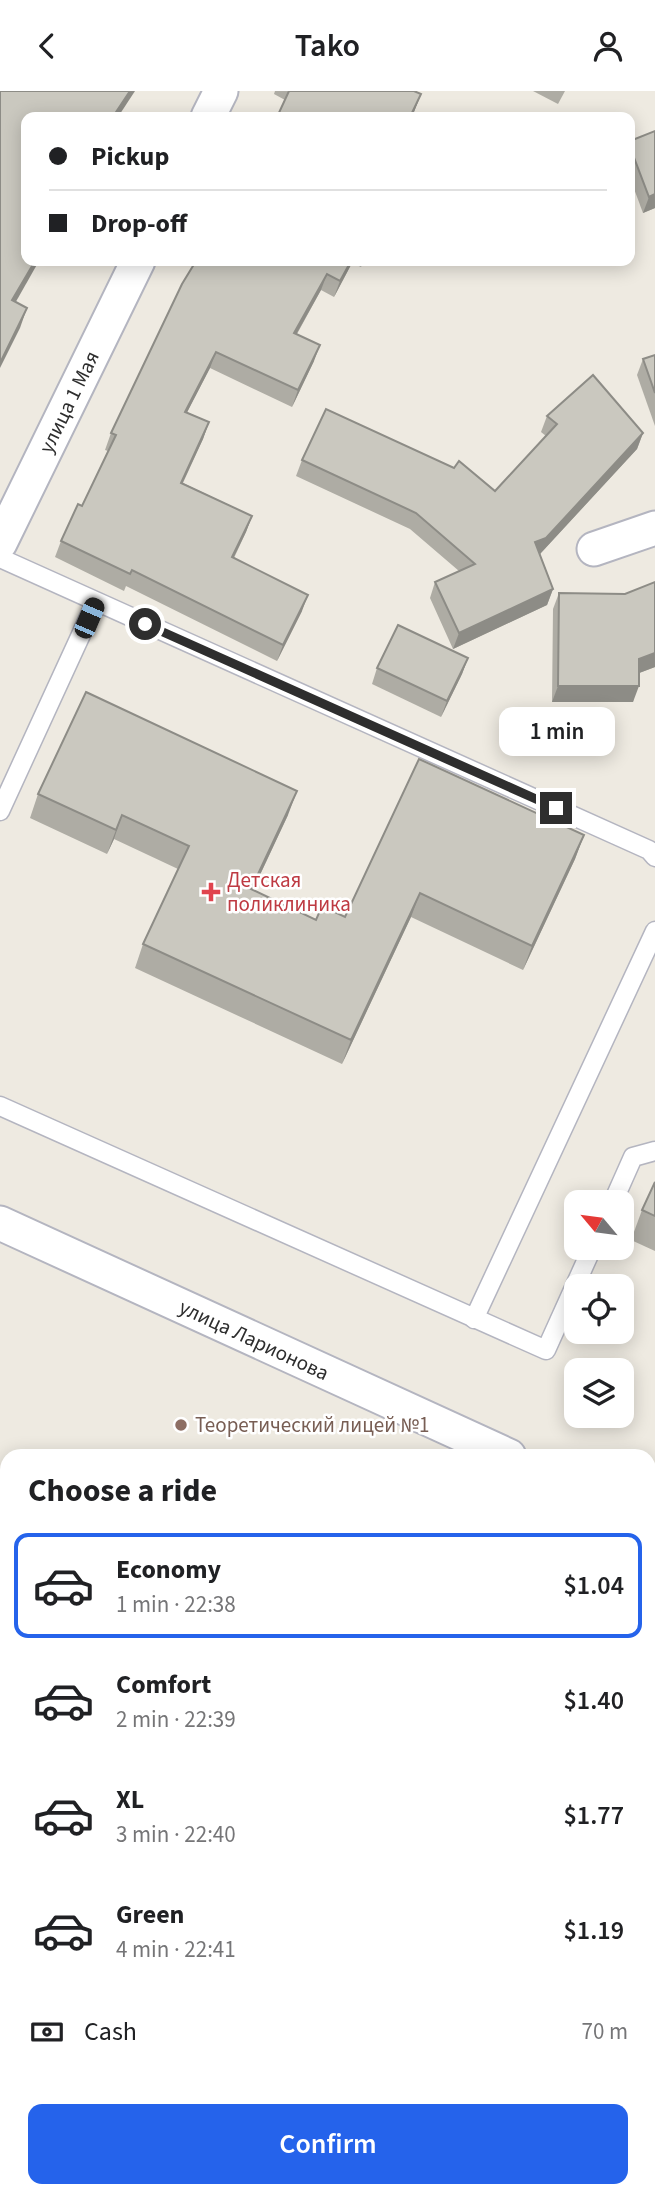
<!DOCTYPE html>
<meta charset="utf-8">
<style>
:root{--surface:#fff;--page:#f6f6f6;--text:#202124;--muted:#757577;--line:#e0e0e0;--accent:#2563eb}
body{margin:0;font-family:"Source Sans 3",sans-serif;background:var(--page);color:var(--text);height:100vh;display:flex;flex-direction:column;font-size:26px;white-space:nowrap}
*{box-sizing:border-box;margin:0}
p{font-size:23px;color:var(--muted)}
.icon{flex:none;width:38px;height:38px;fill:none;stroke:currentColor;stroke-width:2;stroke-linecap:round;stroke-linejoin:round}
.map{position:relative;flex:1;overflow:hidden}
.drawer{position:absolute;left:0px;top:1358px;width:656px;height:749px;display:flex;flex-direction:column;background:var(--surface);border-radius:21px 21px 0 0;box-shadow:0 4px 18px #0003}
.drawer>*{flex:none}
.guide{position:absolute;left:21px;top:21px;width:614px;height:154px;border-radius:14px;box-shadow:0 4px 18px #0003;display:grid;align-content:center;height:154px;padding:0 28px;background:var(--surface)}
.needle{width:46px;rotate:299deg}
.tools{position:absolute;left:564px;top:1099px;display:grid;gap:14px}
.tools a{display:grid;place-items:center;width:70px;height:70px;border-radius:14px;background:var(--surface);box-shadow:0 4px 18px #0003;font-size:35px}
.end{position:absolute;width:32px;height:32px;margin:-16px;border:9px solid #2e2e2e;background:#fff;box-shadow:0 0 0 4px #fff}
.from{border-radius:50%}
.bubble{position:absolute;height:49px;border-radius:14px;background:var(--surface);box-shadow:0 4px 18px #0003;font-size:23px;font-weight:600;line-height:49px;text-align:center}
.car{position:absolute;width:21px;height:42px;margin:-21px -10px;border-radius:9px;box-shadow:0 0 5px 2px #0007;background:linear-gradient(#222 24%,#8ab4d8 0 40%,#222 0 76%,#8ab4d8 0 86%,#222 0)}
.guide b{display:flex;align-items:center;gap:24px;height:66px;font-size:26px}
.guide b+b{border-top:2px solid var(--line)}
.guide i{width:18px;height:18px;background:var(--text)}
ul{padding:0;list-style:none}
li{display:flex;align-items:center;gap:21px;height:105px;margin:0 14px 10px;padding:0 14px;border:4px solid transparent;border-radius:14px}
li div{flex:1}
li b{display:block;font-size:26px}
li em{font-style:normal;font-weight:600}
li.active{border-color:var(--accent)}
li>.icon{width:63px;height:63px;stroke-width:1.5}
h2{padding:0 28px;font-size:32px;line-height:84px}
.pay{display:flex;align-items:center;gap:18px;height:77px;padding:0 28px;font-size:26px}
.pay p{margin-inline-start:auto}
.primary-button{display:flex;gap:14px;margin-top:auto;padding:14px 28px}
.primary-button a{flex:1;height:80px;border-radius:14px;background:var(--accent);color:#fff;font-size:28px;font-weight:600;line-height:80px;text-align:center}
header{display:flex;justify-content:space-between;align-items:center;height:91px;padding:0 28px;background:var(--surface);font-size:32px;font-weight:600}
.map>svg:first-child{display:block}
</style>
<header><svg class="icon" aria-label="back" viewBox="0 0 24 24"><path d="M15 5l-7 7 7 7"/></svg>Tako<svg class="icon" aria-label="person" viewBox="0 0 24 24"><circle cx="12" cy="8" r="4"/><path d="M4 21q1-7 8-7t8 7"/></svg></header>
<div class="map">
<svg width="655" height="2107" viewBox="0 0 655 2107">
<rect width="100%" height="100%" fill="#eeeae1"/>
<!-- pitch -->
<polygon fill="#bfe99c" points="173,2100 215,2100 230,2107 170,2107"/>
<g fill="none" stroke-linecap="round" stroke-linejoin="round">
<defs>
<g id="service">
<polyline points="0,467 649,759 655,766"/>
<polyline points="0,720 96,511"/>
<polyline points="0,1015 546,1259 592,1157"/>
<polyline points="613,1111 633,1066 655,1060"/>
<polyline points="474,1228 655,840"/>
<polyline points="0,1984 7,1988"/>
</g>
<g id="minor">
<polyline points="208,26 221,0"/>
<polyline points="0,452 138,170"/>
<polyline points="594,458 655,437"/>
<polyline points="0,1132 509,1365"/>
<polyline points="649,1429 655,1432"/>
</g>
</defs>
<!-- service casing -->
<use href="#service" stroke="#b4b5c0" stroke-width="21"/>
<!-- minor casing -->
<use href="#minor" stroke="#b4b5c0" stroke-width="37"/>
<!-- service -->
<use href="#service" stroke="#fff" stroke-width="18"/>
<!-- minor -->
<use href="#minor" stroke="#fff" stroke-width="33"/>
</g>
<!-- wall -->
<g fill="#aeaca4">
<polygon points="275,0 414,0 421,3 412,26 277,26 285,9 274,3"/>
<polygon points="533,0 565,0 558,13"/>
<polygon points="655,40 655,117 643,122 630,87 630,50"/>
<polygon points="196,170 364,170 361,176 352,172 334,206 321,199 297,243 314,270 292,316 210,277 187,321 209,331 203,348 183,392 252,425 246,441 234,467 302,520 277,570 126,495 124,500 55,466 61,450 82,415 108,360 105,359 111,342"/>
<polygon points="655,264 655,335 637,284 643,268"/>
<polygon points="547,325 643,342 637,358 540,463 553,498 547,514 453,558 430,507 435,491 459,480 410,438 296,385 302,369 495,400 546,345 541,341"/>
<polygon points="655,491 655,576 639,582 633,611 552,611 553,518 559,502 625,503"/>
<polygon points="468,567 462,583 441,626 372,593 377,577"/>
<polygon points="38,703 288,724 253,799 316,829 345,826 584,744 575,768 523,879 411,826 342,973 135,877 143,853 178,778 114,748 107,763 30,727"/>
<polygon points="655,1091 655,1160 631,1149 642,1119"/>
<polygon points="655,1613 655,1680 649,1678 649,1625"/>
<polygon points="0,1787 7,1790 7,1889 0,1885"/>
</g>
<!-- shaded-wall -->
<g fill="#8d8c86">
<polygon points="130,0 135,0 118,26 116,21"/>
<polygon points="421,3 412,26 410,26"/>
<polygon points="655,103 655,117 643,122 649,106"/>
<polygon points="35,170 39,170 5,230 12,209"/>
<polygon points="351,170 353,170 334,206 340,190"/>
<polygon points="327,183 321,199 288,258 294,242"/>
<polygon points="27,217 20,237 0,277 0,272"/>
<polygon points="320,254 314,270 292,316 298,299"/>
<polygon points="216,261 210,277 179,337 185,321"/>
<polygon points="209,331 203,348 175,408 181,392"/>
<polygon points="643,342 637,358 540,463 535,451"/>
<polygon points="252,425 246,441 226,482 232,466"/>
<polygon points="553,498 547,514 453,558 459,542"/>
<polygon points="308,504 302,520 277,570 283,554"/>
<polygon points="655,562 655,576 634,584 639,568"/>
<polygon points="468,567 462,583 441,626 447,610"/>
<polygon points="558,595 639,595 633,611 552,611"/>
<polygon points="297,700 288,724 242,822 251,798"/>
<polygon points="122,724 114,748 107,763 116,739"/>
<polygon points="584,744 575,768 523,879 532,855"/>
<polygon points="420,802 411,826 342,973 351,949"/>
<polygon points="7,1627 7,1633 0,1648 0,1642"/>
</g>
<!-- building -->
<g fill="#cac8bf" stroke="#8d8c86" stroke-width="2">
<polygon points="0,0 130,0 116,21 126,26 26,26 26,170 35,170 12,209 27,217 0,272"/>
<polygon points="289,0 414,0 421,3 410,26 277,26"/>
<polygon points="655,40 655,103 649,106 630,56 630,50"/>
<polygon points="196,170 351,170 340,190 327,183 294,242 320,254 298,299 216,261 185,321 209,331 181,392 252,425 232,466 308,504 283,554 132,479 130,483 61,450 78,413 82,415 116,344 111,342 182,193"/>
<polygon points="655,264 655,302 643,268"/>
<polygon points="593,284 643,342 546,447 535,451 553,498 459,542 435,491 475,473 416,422 302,369 326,318 454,377 459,370 495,400 557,333 547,325"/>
<polygon points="655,491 655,562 639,568 639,595 558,595 559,502 625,503"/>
<polygon points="398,534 468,567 447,610 377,577"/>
<polygon points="86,601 297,700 251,798 316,829 322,815 345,826 419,668 584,744 532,855 420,802 351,949 143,853 189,755 122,724 116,739 38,703"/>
<polygon points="655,1091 655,1125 642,1119"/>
<polygon points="0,1512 7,1515 7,1627 0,1642"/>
<polygon points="655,1613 655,1661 649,1659 649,1625"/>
<polygon points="0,1787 7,1790 7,1859 0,1856"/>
</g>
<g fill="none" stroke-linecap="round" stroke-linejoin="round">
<!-- route -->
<polyline stroke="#2e2e2e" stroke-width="9" points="145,533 556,717"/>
</g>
<!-- markers -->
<path fill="#e0444e" stroke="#fff" stroke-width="2.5" d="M207.5 790.5h7v7h7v7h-7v7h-7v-7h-7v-7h7z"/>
<circle fill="#8d6e63" stroke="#fff" stroke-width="2.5" cx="181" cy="1334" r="7"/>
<g text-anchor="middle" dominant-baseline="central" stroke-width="5" stroke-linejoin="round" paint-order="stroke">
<!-- street labels -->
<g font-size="21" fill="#2e2e2e" stroke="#fff">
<text transform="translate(69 311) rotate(-64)">улица 1 Мая</text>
<text transform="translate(254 1249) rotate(25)">улица Ларионова</text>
</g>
<!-- health labels -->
<g font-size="21" fill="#be3a42" stroke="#fff" text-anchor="start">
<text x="227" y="789">Детская<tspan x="227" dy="24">поликлиника</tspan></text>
</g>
<!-- education labels -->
<g font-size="21" fill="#785e54" stroke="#fff" text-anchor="start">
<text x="195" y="1334">Теоретический лицей №1</text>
</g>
</g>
</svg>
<div class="tools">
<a><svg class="needle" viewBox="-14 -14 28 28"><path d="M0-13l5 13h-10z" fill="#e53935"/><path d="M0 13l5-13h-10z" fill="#757577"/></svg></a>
<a><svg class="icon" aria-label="locate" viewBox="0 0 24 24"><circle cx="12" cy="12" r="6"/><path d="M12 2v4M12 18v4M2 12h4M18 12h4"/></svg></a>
<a><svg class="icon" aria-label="layers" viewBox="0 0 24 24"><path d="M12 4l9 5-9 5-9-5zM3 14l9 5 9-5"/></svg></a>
</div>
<i class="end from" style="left:145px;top:533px"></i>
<i class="end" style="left:556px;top:717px"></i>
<div class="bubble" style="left:499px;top:616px;width:116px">1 min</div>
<i class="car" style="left:89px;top:527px;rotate:23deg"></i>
<div class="guide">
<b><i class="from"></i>Pickup</b>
<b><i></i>Drop-off</b>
</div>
<section class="drawer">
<h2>Choose a ride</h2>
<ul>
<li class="active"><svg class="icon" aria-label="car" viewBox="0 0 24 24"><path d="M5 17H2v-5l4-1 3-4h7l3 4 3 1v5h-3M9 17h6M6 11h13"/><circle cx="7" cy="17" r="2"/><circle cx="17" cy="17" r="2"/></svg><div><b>Economy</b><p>1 min · 22:38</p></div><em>$1.04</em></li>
<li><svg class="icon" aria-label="car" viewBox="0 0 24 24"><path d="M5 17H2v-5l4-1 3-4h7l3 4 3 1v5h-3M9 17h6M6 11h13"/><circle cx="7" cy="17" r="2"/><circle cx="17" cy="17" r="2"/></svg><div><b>Comfort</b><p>2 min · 22:39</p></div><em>$1.40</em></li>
<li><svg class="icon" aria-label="car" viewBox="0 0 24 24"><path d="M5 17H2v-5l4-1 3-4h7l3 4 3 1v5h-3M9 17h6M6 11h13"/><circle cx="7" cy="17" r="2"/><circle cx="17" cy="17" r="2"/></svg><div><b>XL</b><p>3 min · 22:40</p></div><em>$1.77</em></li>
<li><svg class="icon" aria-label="car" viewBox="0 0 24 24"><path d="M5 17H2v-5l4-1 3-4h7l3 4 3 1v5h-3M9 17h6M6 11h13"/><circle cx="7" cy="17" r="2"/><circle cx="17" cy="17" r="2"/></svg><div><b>Green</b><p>4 min · 22:41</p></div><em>$1.19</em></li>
</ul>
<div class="pay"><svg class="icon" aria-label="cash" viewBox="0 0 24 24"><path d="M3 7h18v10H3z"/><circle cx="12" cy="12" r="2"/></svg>Cash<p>70 m</p></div>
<div class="primary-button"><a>Confirm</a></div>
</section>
</div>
